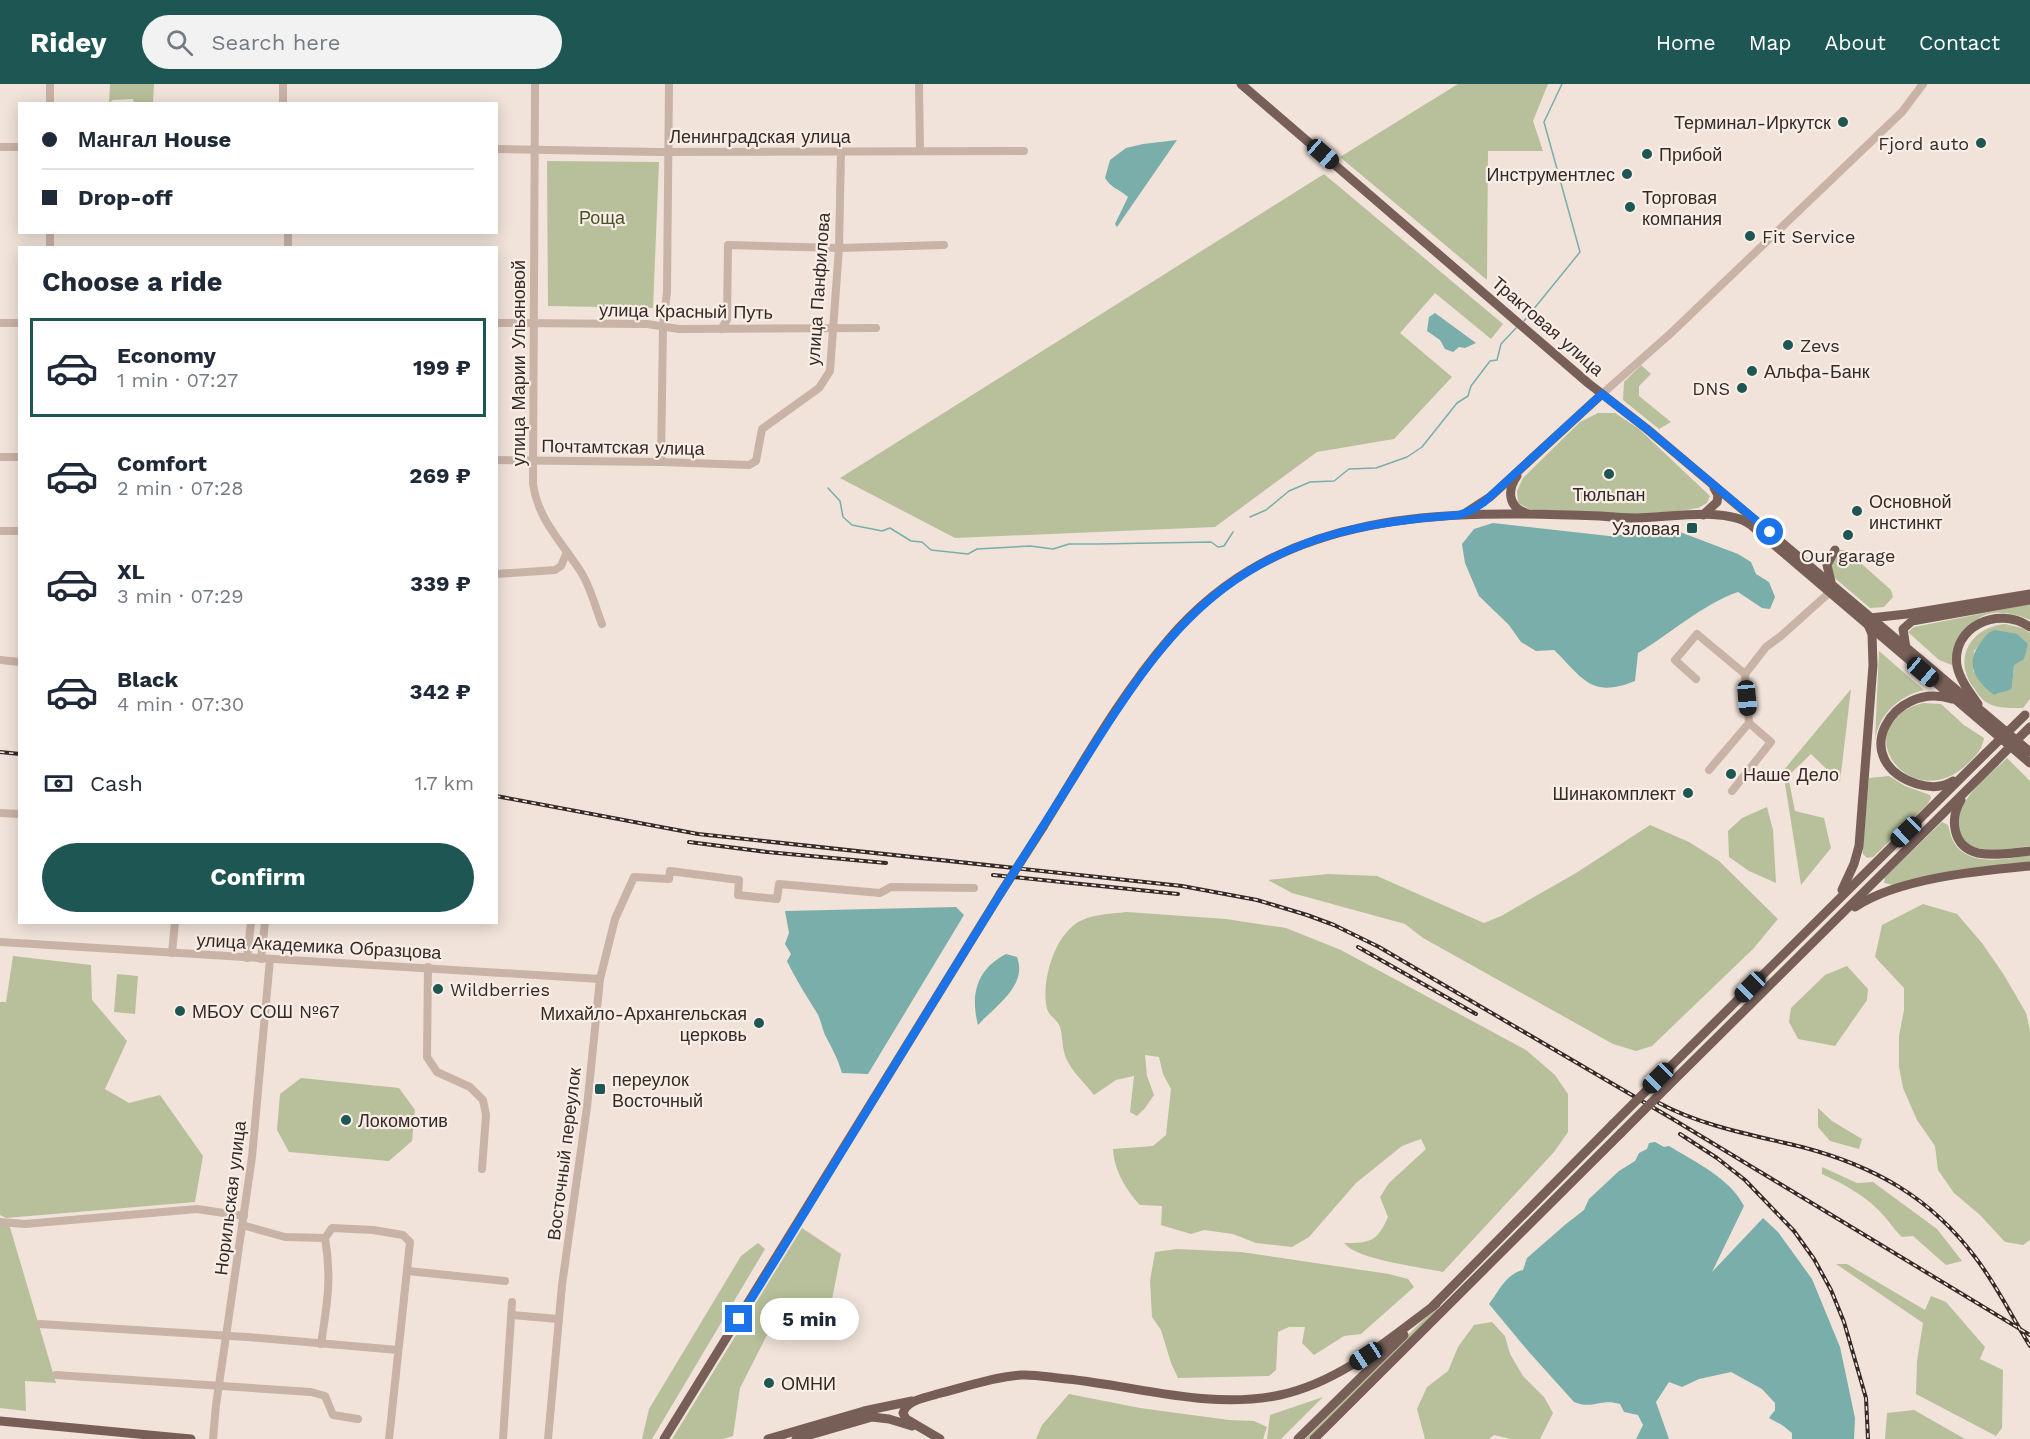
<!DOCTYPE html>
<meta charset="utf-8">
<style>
:root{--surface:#fff;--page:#f2f2f3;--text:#1f2937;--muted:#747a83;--line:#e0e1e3;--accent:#1d5653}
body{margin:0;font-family:"Work Sans",sans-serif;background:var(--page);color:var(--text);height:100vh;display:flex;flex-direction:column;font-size:22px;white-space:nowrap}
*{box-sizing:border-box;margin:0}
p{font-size:20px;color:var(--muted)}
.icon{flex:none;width:33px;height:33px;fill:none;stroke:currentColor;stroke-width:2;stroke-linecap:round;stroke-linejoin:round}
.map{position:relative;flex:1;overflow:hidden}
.drawer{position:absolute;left:18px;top:162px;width:480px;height:678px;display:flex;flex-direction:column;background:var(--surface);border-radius:0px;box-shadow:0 3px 15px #0003}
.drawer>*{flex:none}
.banner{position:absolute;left:18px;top:18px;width:480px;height:132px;border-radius:0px;box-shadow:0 3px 15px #0003;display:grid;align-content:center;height:132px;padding:0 24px;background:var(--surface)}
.end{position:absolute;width:27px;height:27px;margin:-14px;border:8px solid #1a73e8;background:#fff;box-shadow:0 0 0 3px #fff}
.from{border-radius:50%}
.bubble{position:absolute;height:42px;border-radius:21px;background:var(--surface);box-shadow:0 3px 15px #0003;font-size:20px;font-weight:700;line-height:42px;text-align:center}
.car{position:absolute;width:18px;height:36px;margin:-18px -9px;border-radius:8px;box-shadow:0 0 4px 2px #0007;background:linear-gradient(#222 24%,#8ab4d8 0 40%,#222 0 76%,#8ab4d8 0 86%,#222 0)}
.banner b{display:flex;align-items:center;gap:21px;height:57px;font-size:22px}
.banner b+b{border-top:2px solid var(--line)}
.banner i{width:15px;height:15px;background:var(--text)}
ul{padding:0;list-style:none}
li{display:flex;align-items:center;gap:18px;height:99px;margin:0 12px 9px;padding:0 12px;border:3px solid transparent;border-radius:0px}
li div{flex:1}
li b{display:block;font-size:22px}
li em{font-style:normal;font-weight:700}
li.on{border-color:var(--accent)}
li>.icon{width:54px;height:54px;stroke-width:1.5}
h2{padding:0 24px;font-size:27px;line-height:72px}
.pay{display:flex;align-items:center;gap:15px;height:66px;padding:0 24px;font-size:22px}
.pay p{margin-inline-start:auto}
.button{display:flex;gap:12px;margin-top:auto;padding:12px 24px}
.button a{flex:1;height:69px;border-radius:36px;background:var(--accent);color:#fff;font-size:24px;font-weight:700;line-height:69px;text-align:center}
header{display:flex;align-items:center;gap:36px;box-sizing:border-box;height:84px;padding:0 30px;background:var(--accent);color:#fff}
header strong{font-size:28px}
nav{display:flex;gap:33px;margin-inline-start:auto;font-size:21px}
.search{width:420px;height:54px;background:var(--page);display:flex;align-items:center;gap:15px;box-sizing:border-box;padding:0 21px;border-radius:33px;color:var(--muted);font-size:22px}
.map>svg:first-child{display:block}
</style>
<header>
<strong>Ridey</strong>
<div class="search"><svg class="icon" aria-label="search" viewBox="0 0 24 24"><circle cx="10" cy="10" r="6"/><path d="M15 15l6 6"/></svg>Search here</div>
<nav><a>Home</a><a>Map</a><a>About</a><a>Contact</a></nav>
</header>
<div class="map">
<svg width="2030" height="1355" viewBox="0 0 2030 1355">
<rect width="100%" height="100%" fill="#f1e3da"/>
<!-- green -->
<g fill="#b7c09a" fill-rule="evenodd">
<polygon points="110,0 154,0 153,19 134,19 133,15 113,16 109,19"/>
<polygon points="1458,0 1548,0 1533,37 1543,67 1488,67 1487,196 1340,73"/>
<polygon points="547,77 659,78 653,224 548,222"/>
<polygon points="1324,90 1503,240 1491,255 1435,209 1400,249 1452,293 1394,355 1317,368 1215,443 955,454 840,394"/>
<polygon points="1641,281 1651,290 1639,302 1639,312 1671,338 1659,345 1623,316 1624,298"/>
<polygon points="1598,329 1615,329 1639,345 1710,412 1707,419 1698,424 1636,434 1529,425 1518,419 1517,407 1523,394 1580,338"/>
<polygon points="1840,466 1846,466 1891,506 1893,513 1884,523 1870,524 1830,490 1831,477"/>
<path d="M2030,520V536C2015,529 1987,523 1975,538C1966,550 1961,567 1952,581L1939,576L1908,548L1914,543Z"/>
<path d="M2005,540L2022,544L2030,549V615L2023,624C2011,624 1996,625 1986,618C1981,615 1977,609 1974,604C1952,575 1971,543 2005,540ZM1983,556L2014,581L2012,604L1999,608L1973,587L1974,567Z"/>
<path d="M1879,567L1924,606C1899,612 1879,630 1875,656Z"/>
<polygon points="1851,605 1840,698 1811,670 1788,692 1795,727 1824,734 1831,764 1801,801 1783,687"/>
<path d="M1923,619L1941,620L1964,641L1984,654C1982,667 1974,674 1964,683C1908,731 1844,640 1923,619Z"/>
<path d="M2007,674L2030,697V762L2000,766L1972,764C1969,761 1965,757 1962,754C1944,724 1989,692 2007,674Z"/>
<polygon points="1889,692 1905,702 1930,711 1931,714 1927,721 1873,773 1867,774 1863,770 1862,765 1869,694"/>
<polygon points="1767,723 1773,746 1776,799 1749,787 1729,773 1728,747 1742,734"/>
<path d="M1942,738L1948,741C1950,748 1952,757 1957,763C1973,782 2008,775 2030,771V780L1893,801L1884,799L1885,793Z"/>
<polygon points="1650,741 1689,758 1719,777 1778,835 1753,865 1652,962 1636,967 1613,960 1423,854 1405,840 1292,809 1268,796 1328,790 1377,792 1484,839 1501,832 1576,789"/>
<polygon points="1923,820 1957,830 1982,859 2004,891 2026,929 2030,946 2030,1156 2023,1161 2005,1158 1980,1131 1954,1109 1938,1086 1935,1062 1917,1036 1903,1004 1899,983 1899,952 1904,926 1904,904 1875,873 1882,841"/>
<path d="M1127,828L1226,835L1286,844L1341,866L1526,966L1555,991L1568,1010V1048L1554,1068L1443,1188C1421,1183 1357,1176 1344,1159C1370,1159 1377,1158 1388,1133L1380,1113L1389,1099L1426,1065L1421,1055L1402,1062L1356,1099L1309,1153L1292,1163L1256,1159L1233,1150L1204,1146L1191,1150L1161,1141L1162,1122L1140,1121C1126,1106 1114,1086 1113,1065L1153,1062L1166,1051L1171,1005L1163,990L1159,973L1145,971L1147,992L1154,1011L1145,1024L1137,1032L1130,1028L1134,992L1116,996L1094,1011C1085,999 1072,988 1066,974C1062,965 1063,953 1060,943C1058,936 1049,932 1047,925C1041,899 1053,857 1074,841C1088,830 1110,830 1127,828Z"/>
<polygon points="13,872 91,881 92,916 127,957 105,1005 129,1019 160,1011 203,1072 195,1118 6,1134 0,1131 0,918 6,918"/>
<polygon points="1847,882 1868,905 1867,916 1835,962 1798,955 1789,938 1791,924 1825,891"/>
<polygon points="117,890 138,892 135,930 114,928"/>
<polygon points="301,994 399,1004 415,1026 412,1057 389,1077 289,1068 277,1046 280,1010"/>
<polygon points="1818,1024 1832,1037 1862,1055 1859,1065 1830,1057 1818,1043"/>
<path d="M1822,1083L1857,1099L1873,1098L1937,1145L1962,1177L1946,1181L1913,1152L1902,1153C1894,1145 1891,1140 1884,1132C1868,1113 1844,1100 1822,1090Z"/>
<polygon points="0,1137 9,1140 56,1299 25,1297 26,1327 0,1324"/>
<polygon points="802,1144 841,1170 830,1225 767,1251 740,1304 733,1352 723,1355 672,1355"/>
<polygon points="758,1159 765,1165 652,1355 642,1355 649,1325 741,1172"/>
<polygon points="1177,1165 1241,1168 1389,1190 1408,1195 1414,1203 1361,1250 1344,1252 1314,1271 1302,1259 1305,1243 1289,1243 1278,1248 1276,1286 1269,1292 1178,1294 1171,1279 1161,1246 1152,1233 1150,1197 1155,1168"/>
<polygon points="1836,1180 1847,1180 1925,1226 1931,1212 1946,1218 1985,1263 1980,1275 2003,1286 2002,1344 1996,1352 1916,1310 1917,1277 1923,1239"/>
<polygon points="1435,1224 1439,1226 1309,1355 1305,1355"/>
<polygon points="1492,1238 1505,1252 1510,1270 1523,1292 1544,1313 1553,1329 1540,1355 1511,1355 1494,1351 1489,1355 1425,1355 1417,1325 1427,1303 1448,1287 1458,1263 1474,1241"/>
<polygon points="1069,1310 1140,1324 1229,1336 1254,1337 1267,1343 1263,1355 1036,1355 1042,1341"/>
<polygon points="1323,1313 1281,1355 1267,1355 1270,1331"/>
<polygon points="1914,1326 1965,1355 1885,1355 1887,1329"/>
</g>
<!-- water -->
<g fill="#79aeaa">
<path d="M1177,56L1117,143L1115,140L1128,113C1119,105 1111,104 1105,94L1110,76L1126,64L1143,60Z"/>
<polygon points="1435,229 1476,259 1465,264 1459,263 1453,268 1445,265 1440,256 1427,247 1429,233"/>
<path d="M1493,439L1609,452L1672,445L1738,470L1751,478L1756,490L1769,498L1775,513L1770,525L1762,524L1738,508C1701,521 1672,549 1638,569L1635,597C1591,615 1583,594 1554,566L1536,567L1521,558L1509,541L1479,512L1465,479L1462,460L1474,445Z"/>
<path d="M1995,546L2017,550L2028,560L2024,575L2014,581L2012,604C2006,609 2000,607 1994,611C1975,596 1964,580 1981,558C1986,552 1986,549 1995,546Z"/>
<path d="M956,823L964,831L868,990L842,989C838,975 832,964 825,951C822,944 821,936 817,929C806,911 796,896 787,877L791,870L785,860L789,849L785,827Z"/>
<path d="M1006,870L1017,873C1028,902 995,922 978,941C970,910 977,885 1006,870Z"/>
<path d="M1655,1058L1664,1063L1669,1062C1695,1078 1730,1094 1744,1122L1712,1188L1763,1134L1778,1148L1812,1195L1840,1263L1855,1334L1854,1355H1792V1349L1782,1341L1769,1334L1775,1326V1319L1762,1305L1731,1288L1699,1295L1682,1303L1669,1298L1656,1318L1669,1355H1636L1643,1341L1638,1331L1624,1328L1620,1320C1600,1314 1593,1326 1574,1318L1529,1268L1489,1220C1499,1207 1506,1190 1523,1186L1527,1174L1566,1140L1584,1126L1589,1115L1619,1087L1635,1077L1639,1069L1647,1065L1649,1059Z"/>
</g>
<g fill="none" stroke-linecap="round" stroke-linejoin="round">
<!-- stream -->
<g stroke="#79aeaa" stroke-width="1.5">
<polyline points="1524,237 1580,168 1544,38 1562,0"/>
<polyline points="828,404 840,417 843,433 852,441 882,447 890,444 911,457 922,458 931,466 968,470 977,465 1030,462 1053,465 1069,460 1098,460 1211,458 1218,463 1224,462 1233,448"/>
<polyline points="1250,433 1266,426 1289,407 1310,398 1334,397 1349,385 1376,384 1407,373 1422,363 1457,319 1468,312 1471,302 1490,277 1497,276 1501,260 1516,244"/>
</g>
<!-- minor -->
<g stroke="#c9b2a6" stroke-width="8">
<path d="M535,0L533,400C538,435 560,456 579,485C590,500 595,523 602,540"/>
<polyline points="919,0 920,67"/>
<polyline points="50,20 50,0"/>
<polyline points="283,20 283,0"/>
<polyline points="0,63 20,63"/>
<polyline points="496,65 659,68 1024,67"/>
<polyline points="288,148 288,164"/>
<polyline points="50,164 50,148"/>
<polyline points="0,239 20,239"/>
<polyline points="496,239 647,240 679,245 876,244"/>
<polyline points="721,245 727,236 728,161 839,164 944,161"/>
<polyline points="1602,310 1670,250 1902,28 1923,0"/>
<polyline points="0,373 20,373"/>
<polyline points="496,376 661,378 749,381 756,377 762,345 819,304 830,287 839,164 841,67"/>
<polyline points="661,378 663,241 667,208 669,0"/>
<polyline points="0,447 20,447"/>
<polyline points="496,490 555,486 561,482 567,468"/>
<polyline points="0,576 20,578"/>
<polyline points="1696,595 1675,576 1697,550 1745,590"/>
<polyline points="1709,686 1749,639"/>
<polyline points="1732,707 1771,658 1749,639 1745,590 1766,563 1781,552 1830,508"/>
<polyline points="0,729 20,730"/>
<polyline points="0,858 600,895"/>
<polyline points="172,869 175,838"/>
<polyline points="247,874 251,838"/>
<polyline points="261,875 265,838"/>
<polyline points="428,883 427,973 437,988 470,1003 483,1016 486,1031 482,1085"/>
<polyline points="0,1138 25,1140 197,1125 244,1132"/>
<path d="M242,1141L285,1153L325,1154C332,1195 327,1220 321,1260"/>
<polyline points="325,1154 332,1144 373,1146 403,1151 410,1158 389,1355"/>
<polyline points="408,1187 505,1197"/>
<polyline points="512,1231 558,1235"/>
<polyline points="40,1240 247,1253 398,1266"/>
<polyline points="56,1291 311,1308 325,1312 333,1331 358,1335"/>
<polyline points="213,1355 216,1321 252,1073 270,875"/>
<polyline points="503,1355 512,1218"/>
<polyline points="548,1355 562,1201 587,1023 600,895 615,835 634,793 669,795 670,787 739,796 738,811 777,815 779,800 880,809 891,803 974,804"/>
</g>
<!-- major -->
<g stroke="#775f58" stroke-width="9">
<polyline points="1241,0 1588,299 1647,345 2030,668"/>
<path d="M1517,392C1507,406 1508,423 1526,429"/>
<polyline points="1467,428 1490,413 1602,310"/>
<polyline points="1703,431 1717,418 1718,411 1714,404"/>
<polyline points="1831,498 1827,481 1835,466"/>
<polyline points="1870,534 1907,530 2030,510"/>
<polyline points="1906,564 1903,545 1912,537 2030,516"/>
<path d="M1952,615C1892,596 1846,677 1917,700C1930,704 1942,704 1953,697"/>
<path d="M1978,620C1970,609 1960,596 1957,582C1951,543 1998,521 2030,543"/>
<path d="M1961,716C1949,736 1953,763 1978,769C1994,772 2014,769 2030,767"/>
<path d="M1043,743C1083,679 1120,612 1169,555C1280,424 1443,426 1600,432C1612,433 1624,434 1636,434C1667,434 1726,422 1751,441L2030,679"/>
<polyline points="1842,806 1854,780 1859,762 1873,581 1872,550 1869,543"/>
<path d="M1855,823C1899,794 1978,787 2030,782"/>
<polyline points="1658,995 1985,670"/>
<polyline points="1667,1003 1995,678"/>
<polyline points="1433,1222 1613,1040"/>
<polyline points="0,1337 191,1355"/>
<polyline points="664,1355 1000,810"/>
<polyline points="768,1355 864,1327 912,1317"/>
<polyline points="796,1355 872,1333 889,1335 912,1342"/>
<path d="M940,1355L906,1335L903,1329C907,1316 925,1314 937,1310C965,1303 993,1293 1021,1291C1036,1290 1052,1294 1067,1295C1137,1302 1209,1326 1280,1311C1340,1298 1388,1256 1436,1220"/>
<polyline points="1298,1355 1404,1251"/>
<polyline points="1314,1355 1621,1049"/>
</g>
<defs>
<g id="rail">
<polyline points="0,668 20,670"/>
<polyline points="496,712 698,750 1182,802 1257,816 1307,831 1334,841 1379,863 1671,1034 2030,1251"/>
<polyline points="689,758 767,768 886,779"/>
<polyline points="993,791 1178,810"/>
<polyline points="1358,863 1476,930"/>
<path d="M1659,1019C1701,1042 1757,1052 1802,1063C1874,1082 1930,1113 1975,1173C1996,1200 2012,1233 2030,1262"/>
<polyline points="1680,1050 1717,1074 1745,1096 1794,1147 1814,1175 1831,1206 1844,1238 1866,1314 1868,1355"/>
</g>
</defs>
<!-- rail casing -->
<use href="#rail" stroke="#352a27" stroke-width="4"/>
<!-- rail -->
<use href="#rail" stroke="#f9eee6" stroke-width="1.5" stroke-dasharray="4.5" stroke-linecap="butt"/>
<!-- major-bridge -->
<g stroke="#775f58" stroke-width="9">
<polyline points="1985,670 2025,631"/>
<polyline points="1995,678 2030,643"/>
<polyline points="1000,810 1043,743"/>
<polyline points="1613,1040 1658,995"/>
<polyline points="1621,1049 1667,1003"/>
</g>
</g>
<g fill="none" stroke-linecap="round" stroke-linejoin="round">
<!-- route -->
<path stroke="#1a73e8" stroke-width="8" d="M739,1235C836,1079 930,921 1028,766C1051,729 1075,692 1098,655C1134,599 1170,545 1224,504C1296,450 1373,437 1459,431L1472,426L1483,419L1602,310L1647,345L1770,448"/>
</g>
<!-- markers -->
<g fill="#1d5653" stroke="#f9eee6" stroke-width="2">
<circle cx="1843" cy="38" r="6"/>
<circle cx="1981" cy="59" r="6"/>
<circle cx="1647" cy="70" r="6"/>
<circle cx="1627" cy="90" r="6"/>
<circle cx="1630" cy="123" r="6"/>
<circle cx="1750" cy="152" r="6"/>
<circle cx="1788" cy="261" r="6"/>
<circle cx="1752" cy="287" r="6"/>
<circle cx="1742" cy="304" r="6"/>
<circle cx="1609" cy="390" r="6"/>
<circle cx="1857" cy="427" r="6"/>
<rect x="1686" y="438" width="12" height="12" rx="3"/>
<circle cx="1848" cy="451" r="6"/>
<circle cx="1731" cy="690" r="6"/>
<circle cx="1688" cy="709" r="6"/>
<circle cx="438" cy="905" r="6"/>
<circle cx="180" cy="927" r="6"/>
<circle cx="759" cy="939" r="6"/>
<rect x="594" y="999" width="12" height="12" rx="3"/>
<circle cx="346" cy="1036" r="6"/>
<circle cx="769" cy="1299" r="6"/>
</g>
<g text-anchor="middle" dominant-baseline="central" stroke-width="4.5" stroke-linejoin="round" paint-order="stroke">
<!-- poi labels -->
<g font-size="18" fill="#352a27" stroke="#f9eee6" text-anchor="start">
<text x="1831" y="38" text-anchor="end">Терминал-Иркутск</text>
<text x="1969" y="59" text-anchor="end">Fjord auto</text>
<text x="1659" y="70">Прибой</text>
<text x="1615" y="90" text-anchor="end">Инструментлес</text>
<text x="1642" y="113">Торговая<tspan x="1642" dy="21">компания</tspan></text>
<text x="1762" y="152">Fit Service</text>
<text x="1800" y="261">Zevs</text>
<text x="1764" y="287">Альфа-Банк</text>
<text x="1730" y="304" text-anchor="end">DNS</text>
<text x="1609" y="410" text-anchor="middle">Тюльпан</text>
<text x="1869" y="417">Основной<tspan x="1869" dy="21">инстинкт</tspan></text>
<text x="1680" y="444" text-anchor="end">Узловая</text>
<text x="1848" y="471" text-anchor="middle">Our garage</text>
<text x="1743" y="690">Наше Дело</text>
<text x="1676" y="709" text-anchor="end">Шинакомплект</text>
<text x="450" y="905">Wildberries</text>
<text x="192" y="927">МБОУ СОШ №67</text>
<text x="747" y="929" text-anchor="end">Михайло-Архангельская<tspan x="747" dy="21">церковь</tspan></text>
<text x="612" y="995">переулок<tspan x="612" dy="21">Восточный</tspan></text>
<text x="358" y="1036">Локомотив</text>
<text x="781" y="1299">ОМНИ</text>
</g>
<!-- street labels -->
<g font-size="18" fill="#352a27" stroke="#f9eee6">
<text x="760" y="52">Ленинградская улица</text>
<text transform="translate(818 205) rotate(-86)">улица Панфилова</text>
<text transform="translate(686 227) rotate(1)">улица Красный Путь</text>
<text transform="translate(1548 242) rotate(41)">Трактовая улица</text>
<text transform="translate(518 279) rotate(-90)">улица Марии Ульяновой</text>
<text transform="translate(623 363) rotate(1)">Почтамтская улица</text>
<text transform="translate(319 862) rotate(3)">улица Академика Образцова</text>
<text transform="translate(564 1070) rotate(-83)">Восточный переулок</text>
<text transform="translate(230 1114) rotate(-83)">Норильская улица</text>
</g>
<!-- park labels -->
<g font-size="18" fill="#49532b" stroke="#f9eee6">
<text x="602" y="133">Роща</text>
</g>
</g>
</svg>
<i class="end from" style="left:1770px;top:448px"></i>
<i class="end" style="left:739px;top:1235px"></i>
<div class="bubble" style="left:760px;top:1214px;width:99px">5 min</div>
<i class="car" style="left:1323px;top:70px;rotate:131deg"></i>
<i class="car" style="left:1923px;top:588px;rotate:130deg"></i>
<i class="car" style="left:1747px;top:614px;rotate:175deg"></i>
<i class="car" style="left:1906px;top:748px;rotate:226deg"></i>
<i class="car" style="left:1750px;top:903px;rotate:225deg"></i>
<i class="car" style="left:1658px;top:994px;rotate:225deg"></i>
<i class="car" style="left:1366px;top:1272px;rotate:237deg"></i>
<div class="banner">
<b><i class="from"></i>Мангал House</b>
<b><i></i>Drop-off</b>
</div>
<section class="drawer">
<h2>Choose a ride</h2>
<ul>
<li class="on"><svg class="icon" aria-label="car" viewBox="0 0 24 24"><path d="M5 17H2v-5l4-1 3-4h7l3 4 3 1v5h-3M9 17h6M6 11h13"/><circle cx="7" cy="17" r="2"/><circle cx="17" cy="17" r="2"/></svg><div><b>Economy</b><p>1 min · 07:27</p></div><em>199 ₽</em></li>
<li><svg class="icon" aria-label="car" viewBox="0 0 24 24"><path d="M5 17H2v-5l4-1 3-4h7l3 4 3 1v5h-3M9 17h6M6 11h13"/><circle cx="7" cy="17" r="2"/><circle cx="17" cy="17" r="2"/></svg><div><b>Comfort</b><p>2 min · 07:28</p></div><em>269 ₽</em></li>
<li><svg class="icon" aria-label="car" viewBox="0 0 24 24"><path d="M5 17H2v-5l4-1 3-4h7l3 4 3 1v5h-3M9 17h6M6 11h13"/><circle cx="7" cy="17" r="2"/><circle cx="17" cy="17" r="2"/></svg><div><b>XL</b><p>3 min · 07:29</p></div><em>339 ₽</em></li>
<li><svg class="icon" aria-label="car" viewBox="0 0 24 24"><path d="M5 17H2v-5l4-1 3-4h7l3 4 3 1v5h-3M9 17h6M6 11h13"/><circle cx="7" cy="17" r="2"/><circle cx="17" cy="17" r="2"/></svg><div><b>Black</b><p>4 min · 07:30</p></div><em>342 ₽</em></li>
</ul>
<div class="pay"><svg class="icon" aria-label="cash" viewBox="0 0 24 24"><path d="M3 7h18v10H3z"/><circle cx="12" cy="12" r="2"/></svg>Cash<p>1.7 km</p></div>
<div class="button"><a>Confirm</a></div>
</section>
</div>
